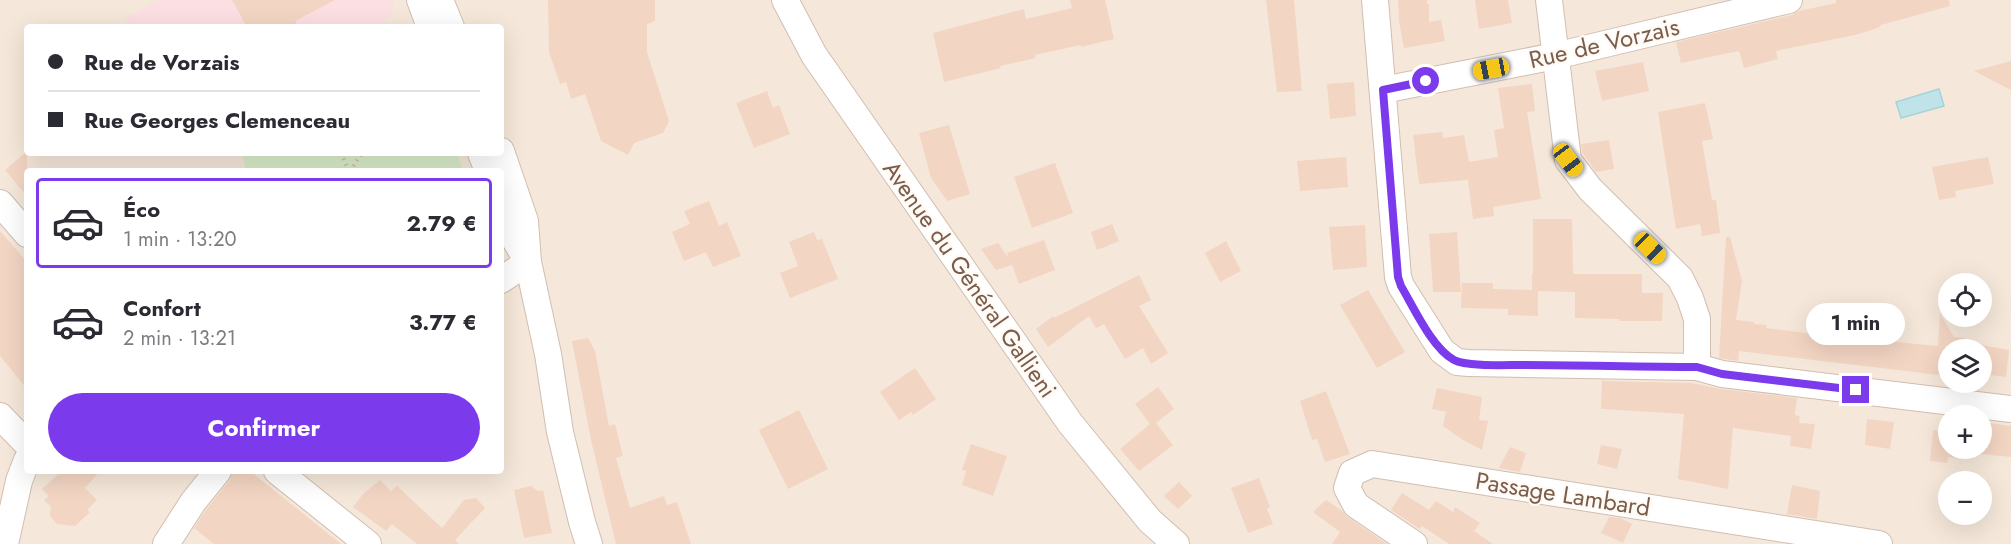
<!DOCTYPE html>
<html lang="fr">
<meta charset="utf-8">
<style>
:root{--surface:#fff;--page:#f7f7f7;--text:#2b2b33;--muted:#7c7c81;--line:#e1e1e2;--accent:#7c3aed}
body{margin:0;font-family:Jost,sans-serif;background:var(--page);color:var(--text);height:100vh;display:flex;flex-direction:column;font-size:22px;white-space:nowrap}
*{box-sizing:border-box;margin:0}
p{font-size:20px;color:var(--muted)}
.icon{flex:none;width:33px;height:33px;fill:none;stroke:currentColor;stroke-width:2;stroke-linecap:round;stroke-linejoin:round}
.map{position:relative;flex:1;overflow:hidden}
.side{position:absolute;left:24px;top:168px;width:480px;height:306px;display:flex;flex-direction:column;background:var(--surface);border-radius:6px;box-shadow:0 6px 24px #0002}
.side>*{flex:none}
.top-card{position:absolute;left:24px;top:24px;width:480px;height:132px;border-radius:6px;box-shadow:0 6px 24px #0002;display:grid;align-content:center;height:132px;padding:0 24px;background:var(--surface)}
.controls{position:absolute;left:1938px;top:273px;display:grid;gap:12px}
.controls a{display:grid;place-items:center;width:54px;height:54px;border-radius:50%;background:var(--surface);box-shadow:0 6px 24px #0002;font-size:30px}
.end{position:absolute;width:27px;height:27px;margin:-14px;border:8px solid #7c3aed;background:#fff;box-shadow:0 0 0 3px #fff}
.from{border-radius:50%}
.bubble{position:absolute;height:42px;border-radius:21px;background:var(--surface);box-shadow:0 6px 24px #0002;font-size:20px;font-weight:700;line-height:42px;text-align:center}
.car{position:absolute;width:18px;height:36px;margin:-18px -9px;border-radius:8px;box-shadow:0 0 4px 2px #0007;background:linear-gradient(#f5c518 24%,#345 0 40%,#f5c518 0 76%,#345 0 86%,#f5c518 0)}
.top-card b{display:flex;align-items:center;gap:21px;height:57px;font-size:22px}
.top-card b+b{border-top:2px solid var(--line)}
.top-card i{width:15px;height:15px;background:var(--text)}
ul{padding:10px 0 0;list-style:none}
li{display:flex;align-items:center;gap:18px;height:90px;margin:0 12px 9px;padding:0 12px;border:3px solid transparent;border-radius:6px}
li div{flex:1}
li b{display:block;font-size:22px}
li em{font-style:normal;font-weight:700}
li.selected{border-color:var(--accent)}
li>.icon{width:54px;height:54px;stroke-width:1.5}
.button{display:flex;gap:12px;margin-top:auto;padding:12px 24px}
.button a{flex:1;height:69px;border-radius:36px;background:var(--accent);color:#fff;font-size:24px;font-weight:700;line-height:69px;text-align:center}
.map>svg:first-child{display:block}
</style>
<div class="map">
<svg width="2011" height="544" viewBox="0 0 2011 544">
<rect width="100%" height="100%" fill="#fdf6ec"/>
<!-- residential -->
<path fill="#f5e8da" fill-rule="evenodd" d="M0,0H2011V544H0ZM27,27H501V153H27ZM27,171H501V471H27ZM1948,284H1982V316H1948ZM1948,350H1982V382H1948ZM1948,416H1982V448H1948ZM1948,482H1982V514H1948Z"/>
<!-- medical -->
<polygon fill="#fbdfe3" points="158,0 395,0 390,17 368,27 130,27 125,18"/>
<!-- green -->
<polygon fill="#d8ecc9" points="242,153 457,153 463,171 246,171"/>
<!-- water -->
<polygon fill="#bfe3e8" stroke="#a5d3da" stroke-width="1.5" points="1939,89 1944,106 1901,118 1896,102"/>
<!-- building -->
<g fill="#f3d5c3">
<polygon points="232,0 335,0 295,21 298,27 247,27"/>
<polygon points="548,0 655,0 655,21 647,24 647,52 669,121 663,133 634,143 628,155 601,141 585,94 571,99 566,82 560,84 549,52"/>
<polygon points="1070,0 1105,0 1114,39 1081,47 1081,45 1035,55 1036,58 1000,66 1001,68 944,82 933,33 1024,9 1026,19 1072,8"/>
<polygon points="1266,0 1294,0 1302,91 1277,92"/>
<polygon points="1398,0 1427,0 1427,4 1429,4 1429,22 1441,20 1445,41 1404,48 1399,21"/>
<polygon points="1475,0 1508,0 1512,23 1479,29"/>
<polygon points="1836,0 1949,0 1950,6 1881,25 1878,28 1855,35 1776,51 1778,59 1744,68 1739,51 1681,63 1676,42 1792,15 1799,11 1836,3"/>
<polygon points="2011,61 2011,90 1974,71"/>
<polygon points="1643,62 1649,91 1602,101 1595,71"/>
<polygon points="1354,82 1356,116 1330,119 1327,84"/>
<polygon points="1532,84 1535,111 1527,112 1541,199 1493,207 1494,216 1473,219 1468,180 1419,184 1413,135 1442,132 1443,138 1464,135 1469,162 1498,157 1494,130 1504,128 1498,88"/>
<polygon points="767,91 773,108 779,105 790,134 754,148 736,103"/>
<polygon points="1705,103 1713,139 1702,141 1712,200 1716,200 1720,233 1702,236 1700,224 1676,229 1658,112"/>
<polygon points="949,125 970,194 947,201 931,178 919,133"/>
<polygon points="1609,140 1614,169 1596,172 1582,152 1581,144"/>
<polygon points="27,151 27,196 5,170"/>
<polygon points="1346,157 1348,187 1300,191 1297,161"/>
<polygon points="1988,157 1994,184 1955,191 1956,197 1939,200 1932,167"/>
<polygon points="1055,163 1073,213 1032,228 1014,177"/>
<polygon points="709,201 719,226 727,222 741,256 713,267 706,252 684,261 672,232 690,224 684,211"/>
<polygon points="1533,219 1572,219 1573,274 1642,274 1642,293 1663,293 1662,321 1619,321 1619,319 1575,318 1575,292 1538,291 1538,316 1508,315 1508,309 1461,308 1462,283 1493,283 1493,289 1532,290 1532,274 1533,274"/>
<polygon points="1112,224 1119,241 1097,250 1091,232"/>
<polygon points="1365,225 1367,267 1333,270 1329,227"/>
<polygon points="0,231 27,262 27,389 0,356"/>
<polygon points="814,232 817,240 822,239 838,279 790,298 780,273 798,266 789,242"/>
<polygon points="1457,232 1461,292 1433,292 1429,234"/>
<polygon points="1726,237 1730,237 1742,281 1736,320 1754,322 1754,324 1767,325 1766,328 1863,340 1864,332 1897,336 1896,342 1938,346 1940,314 1954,337 1965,338 1965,342 2009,350 2006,377 1982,374 1982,350 1948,350 1948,376 1739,351 1738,361 1719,358"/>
<polygon points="1044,240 1055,270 1019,284 1012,265 996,270 981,249 998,243 1009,259 1007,253"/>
<polygon points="1226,241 1241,271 1220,282 1205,253"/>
<polygon points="1139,275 1151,300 1139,306 1168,353 1151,364 1143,348 1125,359 1104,324 1096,328 1089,316 1048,347 1036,329 1053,316 1054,318"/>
<polygon points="1368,290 1405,352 1377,368 1340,305"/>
<polygon points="588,338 595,351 609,426 615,424 623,456 616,458 630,508 664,496 667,505 677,502 691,544 616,544 591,440 572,341"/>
<polygon points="915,368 936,399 913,415 911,412 899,420 880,392"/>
<polygon points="1602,381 1692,383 1720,389 1797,398 1795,415 1800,416 1799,423 1815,424 1811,449 1790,446 1791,436 1733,428 1728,489 1678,479 1684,414 1601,409"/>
<polygon points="1158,387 1174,409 1156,423 1173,445 1139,471 1120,449 1150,424 1135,404"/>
<polygon points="1437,388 1482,397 1479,420 1488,421 1482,450 1463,440 1443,426 1446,412 1432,409"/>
<polygon points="1326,391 1350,454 1325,462 1317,439 1312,440 1300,401"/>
<polygon points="799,410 828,469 788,489 759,430"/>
<polygon points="1867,419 1894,422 1890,449 1865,445"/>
<polygon points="1982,422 2011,426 2011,457 1972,453 1972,459 1948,457 1947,463 1930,461 1933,430 1948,432 1948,448 1982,448"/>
<polygon points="971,444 1007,456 993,496 962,485 966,471 962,470"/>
<polygon points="1601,445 1622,449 1617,469 1597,464"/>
<polygon points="1510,447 1526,453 1520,472 1499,468"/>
<polygon points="62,471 100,471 85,488 97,500 87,510 90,512 75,526 57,524 50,516 51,507 44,500 49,496 42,489"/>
<polygon points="233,471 250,471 341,544 214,544 194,528 205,511 230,480"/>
<polygon points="1259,478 1270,507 1267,509 1273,524 1248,533 1231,488"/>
<polygon points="380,480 391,491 397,486 442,528 464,500 476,498 485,508 455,540 459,544 417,544 392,524 386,531 353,507 363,494"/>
<polygon points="1179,482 1192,496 1178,509 1164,496"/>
<polygon points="1792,485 1820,491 1817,519 1787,514"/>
<polygon points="531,486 538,491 543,490 552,533 524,538 514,490"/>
<polygon points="1402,493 1429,510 1436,501 1453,512 1455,507 1480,523 1474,531 1493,544 1449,544 1422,526 1420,529 1391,510"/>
<polygon points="1326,500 1341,510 1348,517 1387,544 1332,544 1340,532 1313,512"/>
<polygon points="1609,517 1620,518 1632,524 1623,543 1601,533"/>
</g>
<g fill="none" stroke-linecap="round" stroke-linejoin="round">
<defs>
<g id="minor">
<polyline points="420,0 430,27"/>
<polyline points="440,0 451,27"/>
<polyline points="785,0 814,55 1070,423 1150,521 1176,544"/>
<polyline points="1375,0 1398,277 1401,286 1442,351 1457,362 1469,363 1697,367"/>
<polyline points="1549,0 1568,160 1590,189 1680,278 1690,298 1697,319 1697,367 1722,374 2011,409"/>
<polyline points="1383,90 1555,56 1789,0"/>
<polyline points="501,151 525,221 528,262 548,354 560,432 582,522 589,544"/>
<polyline points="481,153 488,171"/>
<polyline points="0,203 27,234"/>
<polyline points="501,209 508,228 525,257"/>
<polyline points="501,280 528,262"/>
<polyline points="0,416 27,444"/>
<polyline points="277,471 368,544"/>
<polyline points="5,544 19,481 27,460"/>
<polyline points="166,544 193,502 218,471"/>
<polyline points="1414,544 1356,505 1347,488 1352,473 1372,464 1879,544"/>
</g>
</defs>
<!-- minor casing -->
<use href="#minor" stroke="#d1beb0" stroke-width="28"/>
<!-- path -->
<g stroke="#d9b8a5" stroke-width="4" stroke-dasharray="1.5 4.5" stroke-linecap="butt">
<polyline points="341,153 349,171"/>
<polyline points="350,171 362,153"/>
</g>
<!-- minor -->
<use href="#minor" stroke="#fff" stroke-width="26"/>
</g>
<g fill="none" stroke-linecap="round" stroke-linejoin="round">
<!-- route -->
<path stroke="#7c3aed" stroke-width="8" d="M1426,81L1383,90L1398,277L1401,286C1414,308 1432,348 1454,360C1467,367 1506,365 1522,365C1580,365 1639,367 1697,367L1722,374L1856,390"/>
</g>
<g text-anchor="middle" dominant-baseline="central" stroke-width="4.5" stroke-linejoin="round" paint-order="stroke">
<!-- street labels -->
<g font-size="24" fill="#7a5c4d" stroke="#fffaf3">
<text transform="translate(1604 43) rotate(-13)">Rue de Vorzais</text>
<text transform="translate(970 279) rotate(55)">Avenue du Général Gallieni</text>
<text transform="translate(1563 494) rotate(9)">Passage Lambard</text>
</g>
</g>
</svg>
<div class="controls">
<a><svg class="icon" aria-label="locate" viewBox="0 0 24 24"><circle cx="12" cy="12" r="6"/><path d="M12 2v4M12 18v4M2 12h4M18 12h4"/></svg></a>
<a><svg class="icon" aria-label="layers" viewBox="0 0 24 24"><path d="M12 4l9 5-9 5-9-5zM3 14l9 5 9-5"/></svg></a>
<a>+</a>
<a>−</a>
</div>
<i class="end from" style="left:1426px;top:81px"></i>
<i class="end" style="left:1856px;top:390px"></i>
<div class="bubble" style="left:1806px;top:303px;width:99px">1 min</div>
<i class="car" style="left:1491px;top:69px;rotate:259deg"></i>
<i class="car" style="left:1568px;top:160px;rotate:143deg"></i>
<i class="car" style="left:1650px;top:248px;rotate:134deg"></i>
<div class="top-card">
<b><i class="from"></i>Rue de Vorzais</b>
<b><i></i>Rue Georges Clemenceau</b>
</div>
<section class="side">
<ul>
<li class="selected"><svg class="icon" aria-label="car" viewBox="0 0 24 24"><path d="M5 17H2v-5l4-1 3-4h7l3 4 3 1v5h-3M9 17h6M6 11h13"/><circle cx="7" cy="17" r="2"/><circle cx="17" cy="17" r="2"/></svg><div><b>Éco</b><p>1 min · 13:20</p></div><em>2.79 €</em></li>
<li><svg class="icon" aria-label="car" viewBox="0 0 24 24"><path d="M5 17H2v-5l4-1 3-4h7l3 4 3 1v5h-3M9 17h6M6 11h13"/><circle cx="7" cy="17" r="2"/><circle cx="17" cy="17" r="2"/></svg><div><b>Confort</b><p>2 min · 13:21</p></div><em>3.77 €</em></li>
</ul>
<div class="button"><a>Confirmer</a></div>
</section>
</div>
